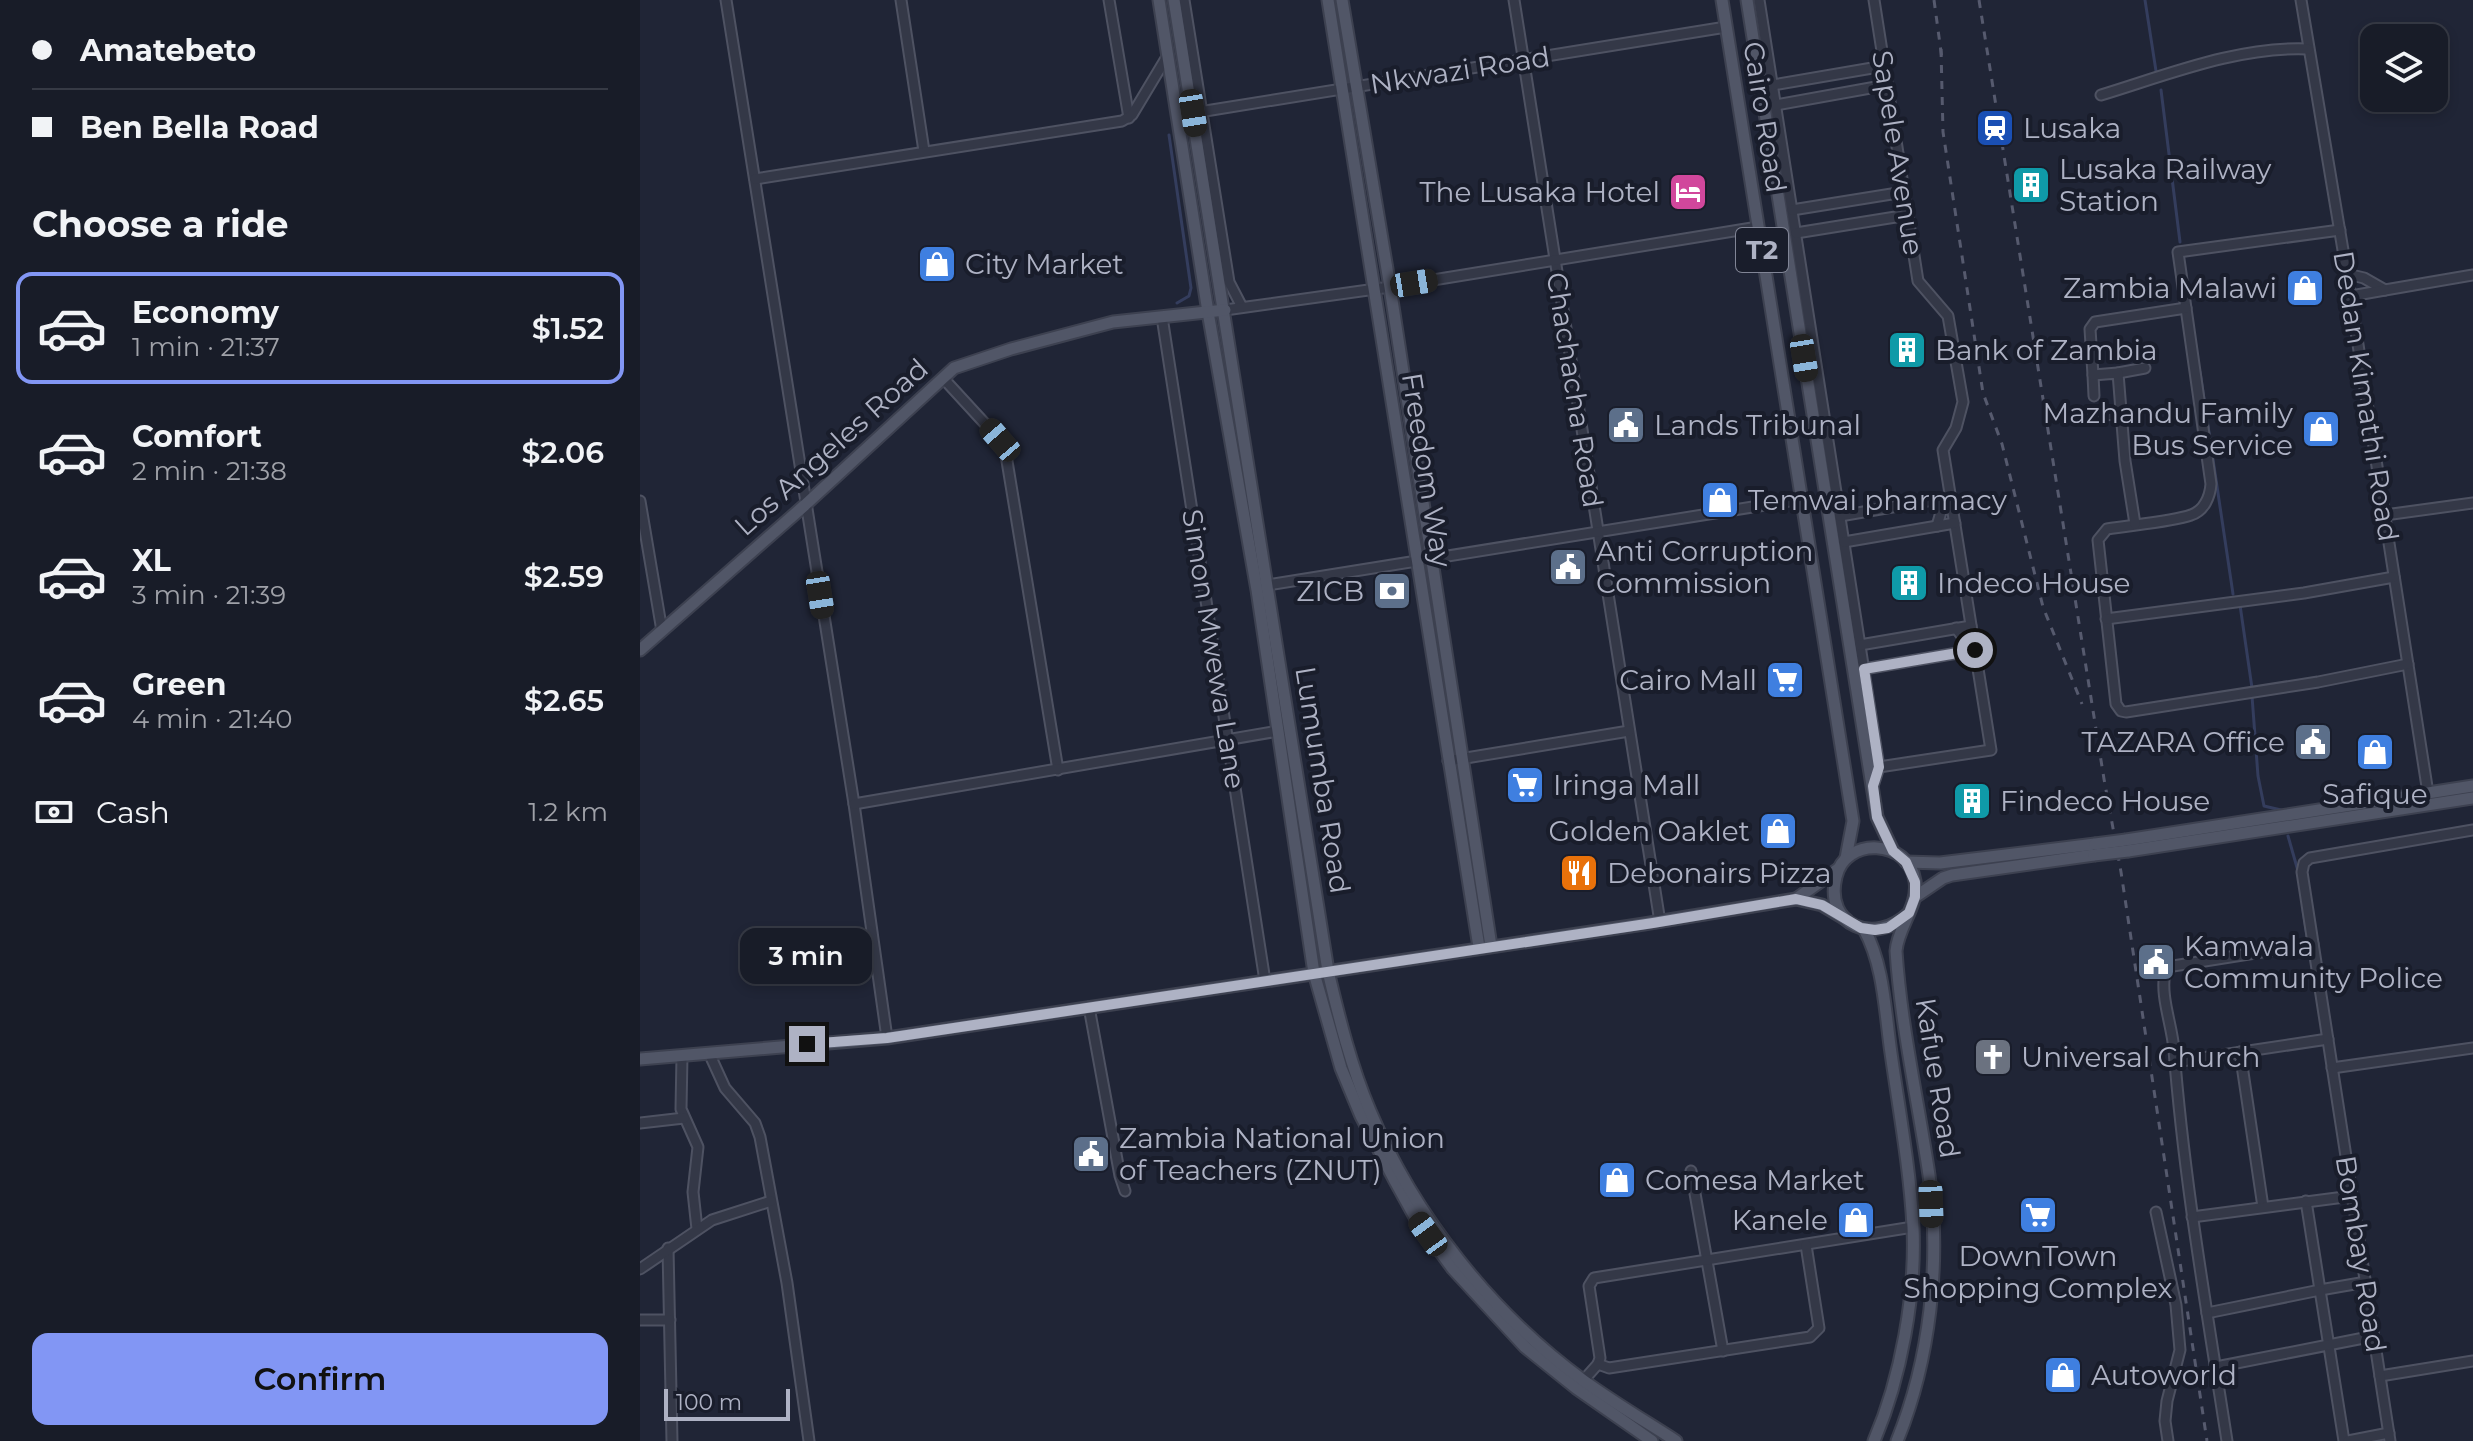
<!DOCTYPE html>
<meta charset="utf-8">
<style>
:root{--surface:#181c28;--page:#212530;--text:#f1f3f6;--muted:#9fa1a8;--line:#363a45;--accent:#8296f4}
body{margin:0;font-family:Montserrat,sans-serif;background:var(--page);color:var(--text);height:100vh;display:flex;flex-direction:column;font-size:30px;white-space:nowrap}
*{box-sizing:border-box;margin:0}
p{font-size:26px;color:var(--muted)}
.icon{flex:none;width:44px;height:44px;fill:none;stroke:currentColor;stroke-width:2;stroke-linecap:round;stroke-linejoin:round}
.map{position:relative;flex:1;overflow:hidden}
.side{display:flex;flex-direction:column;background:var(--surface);width:640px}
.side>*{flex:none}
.guide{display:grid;align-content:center;height:176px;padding:0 32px;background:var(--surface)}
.controls{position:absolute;left:1720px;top:24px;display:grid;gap:16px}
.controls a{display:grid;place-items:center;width:88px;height:88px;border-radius:16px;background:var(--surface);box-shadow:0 4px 12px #0003,0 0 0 2px var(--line);font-size:40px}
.scale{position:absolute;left:24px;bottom:20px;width:126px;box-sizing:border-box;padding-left:8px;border:4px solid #aeb2c4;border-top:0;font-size:22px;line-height:28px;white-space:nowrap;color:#aeb2c4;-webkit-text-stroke:6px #191d2b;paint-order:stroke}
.end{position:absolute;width:36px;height:36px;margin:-18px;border:10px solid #aeb2c4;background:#111;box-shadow:0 0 0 4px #111}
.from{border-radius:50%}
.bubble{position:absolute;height:56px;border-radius:16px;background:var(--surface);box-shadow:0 4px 12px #0003,0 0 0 2px var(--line);font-size:26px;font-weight:600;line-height:56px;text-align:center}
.car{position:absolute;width:24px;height:48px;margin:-24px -12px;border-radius:10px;box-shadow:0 0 6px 2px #0007;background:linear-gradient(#222 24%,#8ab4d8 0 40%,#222 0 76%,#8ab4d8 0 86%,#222 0)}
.guide b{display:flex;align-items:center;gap:28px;height:76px;font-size:30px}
.guide b+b{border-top:2px solid var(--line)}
.guide i{width:20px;height:20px;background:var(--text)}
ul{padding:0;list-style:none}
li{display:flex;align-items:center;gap:24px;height:112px;margin:0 16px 12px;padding:0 16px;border:4px solid transparent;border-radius:16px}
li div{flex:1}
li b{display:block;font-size:30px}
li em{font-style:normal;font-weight:600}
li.active{border-color:var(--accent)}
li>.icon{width:72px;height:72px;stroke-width:1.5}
h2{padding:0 32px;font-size:36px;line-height:96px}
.pay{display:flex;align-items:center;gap:20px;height:88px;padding:0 32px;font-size:30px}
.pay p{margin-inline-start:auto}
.action{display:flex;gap:16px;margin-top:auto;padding:16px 32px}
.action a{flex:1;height:92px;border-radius:16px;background:var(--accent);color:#111;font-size:32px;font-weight:600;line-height:92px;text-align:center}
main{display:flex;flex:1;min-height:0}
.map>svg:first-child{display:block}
</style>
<main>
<section class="side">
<div class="guide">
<b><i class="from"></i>Amatebeto</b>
<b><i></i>Ben Bella Road</b>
</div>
<h2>Choose a ride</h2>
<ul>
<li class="active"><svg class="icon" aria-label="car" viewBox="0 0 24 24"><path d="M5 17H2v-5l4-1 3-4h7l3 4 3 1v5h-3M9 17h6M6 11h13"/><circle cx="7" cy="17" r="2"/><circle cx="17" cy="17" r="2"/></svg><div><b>Economy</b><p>1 min · 21:37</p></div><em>$1.52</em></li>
<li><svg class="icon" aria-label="car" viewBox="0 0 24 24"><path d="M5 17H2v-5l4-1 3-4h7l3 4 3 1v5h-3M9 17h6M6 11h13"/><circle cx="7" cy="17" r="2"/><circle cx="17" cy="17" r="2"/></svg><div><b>Comfort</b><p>2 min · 21:38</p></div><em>$2.06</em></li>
<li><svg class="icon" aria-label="car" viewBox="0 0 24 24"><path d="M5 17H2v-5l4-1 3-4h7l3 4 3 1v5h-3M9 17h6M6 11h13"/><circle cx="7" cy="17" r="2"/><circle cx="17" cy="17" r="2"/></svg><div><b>XL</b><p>3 min · 21:39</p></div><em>$2.59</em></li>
<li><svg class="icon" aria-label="car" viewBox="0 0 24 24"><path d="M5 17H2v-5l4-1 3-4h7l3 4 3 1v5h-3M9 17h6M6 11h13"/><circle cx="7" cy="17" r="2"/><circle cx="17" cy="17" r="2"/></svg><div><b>Green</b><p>4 min · 21:40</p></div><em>$2.65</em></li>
</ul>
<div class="pay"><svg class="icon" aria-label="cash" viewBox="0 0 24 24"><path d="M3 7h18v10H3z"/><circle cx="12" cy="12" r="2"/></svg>Cash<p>1.2 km</p></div>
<div class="action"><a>Confirm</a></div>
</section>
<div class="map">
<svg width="1833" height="1441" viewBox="0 0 1833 1441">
<rect width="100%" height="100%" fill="#202536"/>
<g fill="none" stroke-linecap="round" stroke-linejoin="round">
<!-- stream -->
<g stroke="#343d5d" stroke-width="3">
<polyline points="1505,0 1516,71"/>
<polyline points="1521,90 1540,242"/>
<polyline points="529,135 551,288 549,296 537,303"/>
<polyline points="1560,372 1593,594"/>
<polyline points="1600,605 1612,688"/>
<polyline points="1612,696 1618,776 1624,806 1641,810"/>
<polyline points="1648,836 1658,871"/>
<polyline points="1663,910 1668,942"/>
<polyline points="1669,949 1671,961"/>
</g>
<defs>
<g id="minor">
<polyline points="86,0 214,804 247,1038"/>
<polyline points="261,0 284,151"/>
<polyline points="469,0 489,118"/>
<polyline points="544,0 589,282 602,307"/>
<polyline points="874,0 1020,922"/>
<polyline points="1119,0 1239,767 1233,786"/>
<polyline points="1234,0 1278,281 1308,316 1323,402 1316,428 1303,450 1351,750 1239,767"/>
<polyline points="1661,0 1707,274 1788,793"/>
<polyline points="1133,85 1244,66"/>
<path d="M1461,95C1527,75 1598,46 1668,49"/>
<polyline points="1136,105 1247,85"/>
<polyline points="553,113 1086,27"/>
<polyline points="115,179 482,121 492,115 528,55"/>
<polyline points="1152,210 1264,192"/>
<path d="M1700,230L1538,252L1571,484C1570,497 1564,511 1551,515C1531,522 1490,525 1467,529L1458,540L1476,704L1481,711L1486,712L1678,682L1768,664"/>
<polyline points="1156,233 1268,215"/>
<polyline points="1707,274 1724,278 1745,290 1833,275"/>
<polyline points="1711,296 1745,290"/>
<polyline points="585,310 750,287 1118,227"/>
<polyline points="522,317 625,981"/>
<polyline points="1478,373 1505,368"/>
<polyline points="1453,375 1454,396"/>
<polyline points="303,378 360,440 365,449 418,770"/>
<polyline points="1426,417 1480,414"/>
<polyline points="1293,500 1301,512 1297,526"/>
<polyline points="0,501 22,631"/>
<polyline points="1745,515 1833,503"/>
<polyline points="1200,516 1311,497"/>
<polyline points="1495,524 1485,461 1478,373 1453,375 1450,329 1455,322 1546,308"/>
<polyline points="1204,542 1315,523"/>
<polyline points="628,585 1162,499"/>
<polyline points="1466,619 1664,593 1754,577"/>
<polyline points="1316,628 1324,639 1320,653"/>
<polyline points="1220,645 1331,626"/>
<polyline points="1224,669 1335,650"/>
<polyline points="808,761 989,731"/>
<polyline points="214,804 638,731"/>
<polyline points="449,1007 480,1176 485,1191"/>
<polyline points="1600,1052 1623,1207"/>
<polyline points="69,1053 85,1088 115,1123 120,1137 147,1283 169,1441"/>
<polyline points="42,1056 41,1109 58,1147 53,1192 57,1229"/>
<polyline points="1535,1062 1688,1039"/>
<polyline points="1692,1068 1833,1048"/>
<polyline points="0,1123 44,1118"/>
<polyline points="1051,1171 1083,1351"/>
<polyline points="1666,1201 1680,1290 1726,1282"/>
<polyline points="1516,1212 1536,1305 1540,1350 1527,1401 1525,1421 1528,1441"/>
<polyline points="1552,1217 1712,1196"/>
<polyline points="28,1248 32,1441"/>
<polyline points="0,1269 72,1220 131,1201"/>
<polyline points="1567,1313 1680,1290 1704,1441"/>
<polyline points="0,1320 30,1320"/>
<polyline points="958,1364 960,1358 949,1286 954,1278 1273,1227"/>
<polyline points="1576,1367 1734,1336"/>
<polyline points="1740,1376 1833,1361"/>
<polyline points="941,1383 958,1364 969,1368 1170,1337 1179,1328 1166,1245"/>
<path d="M1587,1441C1567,1311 1544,1181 1534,1050C1532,1024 1520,997 1525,972L1533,966L1673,944"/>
<polyline points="1708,1441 1749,1433"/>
<polyline points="1750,1441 1662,872 1664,863 1670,858 1833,830"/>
</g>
<g id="major">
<polyline points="519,0 568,312 617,590 674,973 701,1068 721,1116 754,1179 775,1217 813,1269 885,1347 936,1388 1012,1441"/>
<path d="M534,0L688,971C699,1018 711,1066 730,1111C774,1216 852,1314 944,1381C973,1402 1005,1421 1036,1441"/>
<polyline points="688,0 839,947"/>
<polyline points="702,0 750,287 851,946"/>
<polyline points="1082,0 1213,821 1206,858"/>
<polyline points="1107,0 1237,817 1253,851"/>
<polyline points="0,650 165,505 314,368 371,349 473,322 585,310"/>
<polyline points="1486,840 1833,786"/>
<polyline points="1488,851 1833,798"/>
<polyline points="1266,862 1300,863 1455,844"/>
<polyline points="1275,897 1303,878 1312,875 1454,855"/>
<polyline points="1156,899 1198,869"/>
<path d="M1224,929C1244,965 1245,1012 1251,1053C1259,1110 1270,1169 1273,1227C1276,1295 1261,1378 1234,1441"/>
<polyline points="0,1059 247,1038 1004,924 1156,899 1182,905 1207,920"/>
<path d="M1257,1441C1290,1360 1301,1262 1289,1175C1278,1101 1261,1026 1256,951C1258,926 1279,906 1275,881C1269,839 1205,836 1196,877C1184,926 1235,946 1269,913"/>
</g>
</defs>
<!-- minor casing -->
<use href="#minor" stroke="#4e5262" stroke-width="13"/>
<!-- major casing -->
<use href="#major" stroke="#3d4150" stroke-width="15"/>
<!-- minor -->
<use href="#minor" stroke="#343847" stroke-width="9"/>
<!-- major -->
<use href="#major" stroke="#515667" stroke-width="11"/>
<!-- rail -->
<g stroke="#565a6e" stroke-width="3" stroke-dasharray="8 8" stroke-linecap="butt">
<polyline points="1294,0 1302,59"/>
<polyline points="1339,0 1464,779 1481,872 1567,1441"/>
<polyline points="1301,49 1303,132 1343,393 1362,444 1403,607 1442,704"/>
</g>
<defs>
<g id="major-bridge">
<polyline points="1455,844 1486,840"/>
<polyline points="1454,855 1488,851"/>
</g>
</defs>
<!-- major-bridge casing -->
<use href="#major-bridge" stroke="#3d4150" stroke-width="15" stroke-linecap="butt"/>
<!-- major-bridge -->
<use href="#major-bridge" stroke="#515667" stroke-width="11"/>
</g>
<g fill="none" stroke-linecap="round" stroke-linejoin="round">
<!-- route -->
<polyline stroke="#aeb2c4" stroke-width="10" points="167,1044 247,1038 1013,923 1156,899 1182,905 1221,928 1235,930 1248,928 1269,913 1275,897 1275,882 1266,862 1253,851 1237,817 1233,786 1239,767 1224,669 1335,650"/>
</g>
<!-- icons -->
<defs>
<symbol id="station-square" viewBox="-11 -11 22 22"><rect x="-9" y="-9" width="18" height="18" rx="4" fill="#1a4fb4" stroke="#191d2b"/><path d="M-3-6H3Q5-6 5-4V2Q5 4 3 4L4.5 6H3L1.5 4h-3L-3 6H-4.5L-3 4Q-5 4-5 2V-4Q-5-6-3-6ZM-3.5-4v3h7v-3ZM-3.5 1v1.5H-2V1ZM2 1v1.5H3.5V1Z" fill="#fff"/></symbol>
<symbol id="building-square" viewBox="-11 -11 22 22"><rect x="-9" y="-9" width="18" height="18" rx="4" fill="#0f9aa8" stroke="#191d2b"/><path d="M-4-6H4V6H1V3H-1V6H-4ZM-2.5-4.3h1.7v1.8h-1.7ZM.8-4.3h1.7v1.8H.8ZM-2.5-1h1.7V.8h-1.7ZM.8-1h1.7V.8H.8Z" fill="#fff"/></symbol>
<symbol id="hotel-square" viewBox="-11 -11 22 22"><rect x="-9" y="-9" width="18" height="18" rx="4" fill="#d1479c" stroke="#191d2b"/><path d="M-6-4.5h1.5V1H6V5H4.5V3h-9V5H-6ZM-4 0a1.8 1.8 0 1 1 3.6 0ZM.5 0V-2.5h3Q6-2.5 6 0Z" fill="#fff"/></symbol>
<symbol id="shop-square" viewBox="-11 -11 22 22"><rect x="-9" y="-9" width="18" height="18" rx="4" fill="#3f7fe0" stroke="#191d2b"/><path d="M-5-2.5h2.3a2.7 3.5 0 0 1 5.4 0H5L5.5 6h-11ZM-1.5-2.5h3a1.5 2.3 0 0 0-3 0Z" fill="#fff"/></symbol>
<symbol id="civic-square" viewBox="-11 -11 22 22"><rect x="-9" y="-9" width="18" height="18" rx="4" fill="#5c6f8a" stroke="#191d2b"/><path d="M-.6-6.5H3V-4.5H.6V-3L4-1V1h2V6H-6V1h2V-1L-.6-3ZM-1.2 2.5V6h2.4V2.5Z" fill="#fff"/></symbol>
<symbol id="bank-square" viewBox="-11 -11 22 22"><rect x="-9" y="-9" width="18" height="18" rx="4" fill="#5c6f8a" stroke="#191d2b"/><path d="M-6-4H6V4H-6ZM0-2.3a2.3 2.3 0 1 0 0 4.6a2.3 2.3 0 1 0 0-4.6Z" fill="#fff"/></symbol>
<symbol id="supermarket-square" viewBox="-11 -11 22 22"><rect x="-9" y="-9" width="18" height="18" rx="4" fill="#3f7fe0" stroke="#191d2b"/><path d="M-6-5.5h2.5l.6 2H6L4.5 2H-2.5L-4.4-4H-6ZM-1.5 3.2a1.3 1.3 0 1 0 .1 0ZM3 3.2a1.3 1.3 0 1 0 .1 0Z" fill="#fff"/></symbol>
<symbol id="restaurant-square" viewBox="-11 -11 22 22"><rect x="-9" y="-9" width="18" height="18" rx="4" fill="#e8710a" stroke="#191d2b"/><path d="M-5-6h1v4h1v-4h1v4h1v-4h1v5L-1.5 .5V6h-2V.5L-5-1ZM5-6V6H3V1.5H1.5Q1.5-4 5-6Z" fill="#fff"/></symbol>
<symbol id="church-square" viewBox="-11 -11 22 22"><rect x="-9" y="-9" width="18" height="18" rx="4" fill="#6b7280" stroke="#191d2b"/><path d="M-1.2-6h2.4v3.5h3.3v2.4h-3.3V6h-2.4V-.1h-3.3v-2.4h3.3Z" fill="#fff"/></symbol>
</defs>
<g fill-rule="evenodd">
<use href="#station-square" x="1333" y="106" width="44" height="44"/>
<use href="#building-square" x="1369" y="163" width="44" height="44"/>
<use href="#hotel-square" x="1026" y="170" width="44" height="44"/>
<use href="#shop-square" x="275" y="242" width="44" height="44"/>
<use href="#shop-square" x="1643" y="266" width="44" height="44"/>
<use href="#building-square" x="1245" y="328" width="44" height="44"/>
<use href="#civic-square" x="964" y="403" width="44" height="44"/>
<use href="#shop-square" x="1659" y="407" width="44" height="44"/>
<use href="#shop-square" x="1058" y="478" width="44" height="44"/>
<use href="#civic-square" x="906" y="545" width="44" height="44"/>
<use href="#building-square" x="1247" y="561" width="44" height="44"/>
<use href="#bank-square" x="730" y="569" width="44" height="44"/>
<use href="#supermarket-square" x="1123" y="658" width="44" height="44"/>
<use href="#civic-square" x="1651" y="720" width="44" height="44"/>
<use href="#shop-square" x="1713" y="730" width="44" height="44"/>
<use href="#supermarket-square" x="863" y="763" width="44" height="44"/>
<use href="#building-square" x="1310" y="779" width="44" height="44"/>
<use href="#shop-square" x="1116" y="809" width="44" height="44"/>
<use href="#restaurant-square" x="917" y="851" width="44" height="44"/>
<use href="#civic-square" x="1494" y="940" width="44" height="44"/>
<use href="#church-square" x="1331" y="1035" width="44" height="44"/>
<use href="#civic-square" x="429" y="1132" width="44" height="44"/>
<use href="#shop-square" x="955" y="1158" width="44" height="44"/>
<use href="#supermarket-square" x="1376" y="1193" width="44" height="44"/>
<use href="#shop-square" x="1194" y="1198" width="44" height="44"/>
<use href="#shop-square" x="1401" y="1353" width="44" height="44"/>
</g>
<g text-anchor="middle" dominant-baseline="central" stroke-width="8" stroke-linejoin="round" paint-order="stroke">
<!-- shield labels -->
<rect fill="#191d2b" stroke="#818596" stroke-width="2" x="1096" y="228" width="52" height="44" rx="6"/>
<g font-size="26" font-weight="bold" fill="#aeb2c4">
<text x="1122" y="250">T2</text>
</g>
<!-- street labels -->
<g font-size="28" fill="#aeb2c4" stroke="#191d2b">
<text transform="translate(820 70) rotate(-9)">Nkwazi Road</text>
<text transform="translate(1125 117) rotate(81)">Cairo Road</text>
<text transform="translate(1258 153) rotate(81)">Sapele Avenue</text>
<text transform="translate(935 390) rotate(81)">Chachacha Road</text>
<text transform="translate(1726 396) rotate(81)">Dedan Kimathi Road</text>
<text transform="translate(191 447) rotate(-42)">Los Angeles Road</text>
<text transform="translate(787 470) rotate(81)">Freedom Way</text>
<text transform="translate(574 649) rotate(81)">Simon Mwewa Lane</text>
<text transform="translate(683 780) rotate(81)">Lumumba Road</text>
<text transform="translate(1298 1078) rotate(81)">Kafue Road</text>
<text transform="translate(1721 1254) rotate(81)">Bombay Road</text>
</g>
<!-- poi labels -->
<g font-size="28" fill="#aeb2c4" stroke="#191d2b" text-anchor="start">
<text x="1383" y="128">Lusaka</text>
<text x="1419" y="169">Lusaka Railway<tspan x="1419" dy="32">Station</tspan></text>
<text x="1020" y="192" text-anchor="end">The Lusaka Hotel</text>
<text x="325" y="264">City Market</text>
<text x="1637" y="288" text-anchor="end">Zambia Malawi</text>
<text x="1295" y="350">Bank of Zambia</text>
<text x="1653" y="413" text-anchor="end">Mazhandu Family<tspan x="1653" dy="32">Bus Service</tspan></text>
<text x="1014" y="425">Lands Tribunal</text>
<text x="1108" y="500">Temwai pharmacy</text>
<text x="956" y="551">Anti Corruption<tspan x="956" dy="32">Commission</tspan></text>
<text x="1297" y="583">Indeco House</text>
<text x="724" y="591" text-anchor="end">ZICB</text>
<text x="1117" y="680" text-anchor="end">Cairo Mall</text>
<text x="1645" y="742" text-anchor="end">TAZARA Office</text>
<text x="913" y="785">Iringa Mall</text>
<text x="1735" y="794" text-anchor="middle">Safique</text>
<text x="1360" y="801">Findeco House</text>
<text x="1110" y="831" text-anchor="end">Golden Oaklet</text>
<text x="967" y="873">Debonairs Pizza</text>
<text x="1544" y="946">Kamwala<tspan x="1544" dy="32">Community Police</tspan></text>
<text x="1381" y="1057">Universal Church</text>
<text x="479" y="1138">Zambia National Union<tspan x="479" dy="32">of Teachers (ZNUT)</tspan></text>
<text x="1005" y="1180">Comesa Market</text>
<text x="1188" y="1220" text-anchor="end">Kanele</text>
<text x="1398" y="1256" text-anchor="middle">DownTown<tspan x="1398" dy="32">Shopping Complex</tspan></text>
<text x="1451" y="1375">Autoworld</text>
</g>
</g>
</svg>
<div class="controls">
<a><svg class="icon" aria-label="layers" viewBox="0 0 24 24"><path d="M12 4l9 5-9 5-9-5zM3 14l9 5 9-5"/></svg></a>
</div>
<div class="scale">100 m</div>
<i class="end from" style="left:1335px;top:650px"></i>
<i class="end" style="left:167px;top:1044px"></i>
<div class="bubble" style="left:100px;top:928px;width:132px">3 min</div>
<i class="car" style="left:553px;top:113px;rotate:171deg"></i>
<i class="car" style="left:774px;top:283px;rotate:81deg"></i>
<i class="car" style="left:1164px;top:358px;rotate:171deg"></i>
<i class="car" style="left:360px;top:440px;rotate:319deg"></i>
<i class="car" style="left:180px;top:595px;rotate:171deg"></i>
<i class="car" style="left:1291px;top:1204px;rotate:178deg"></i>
<i class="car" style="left:788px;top:1234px;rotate:324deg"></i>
</div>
</main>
